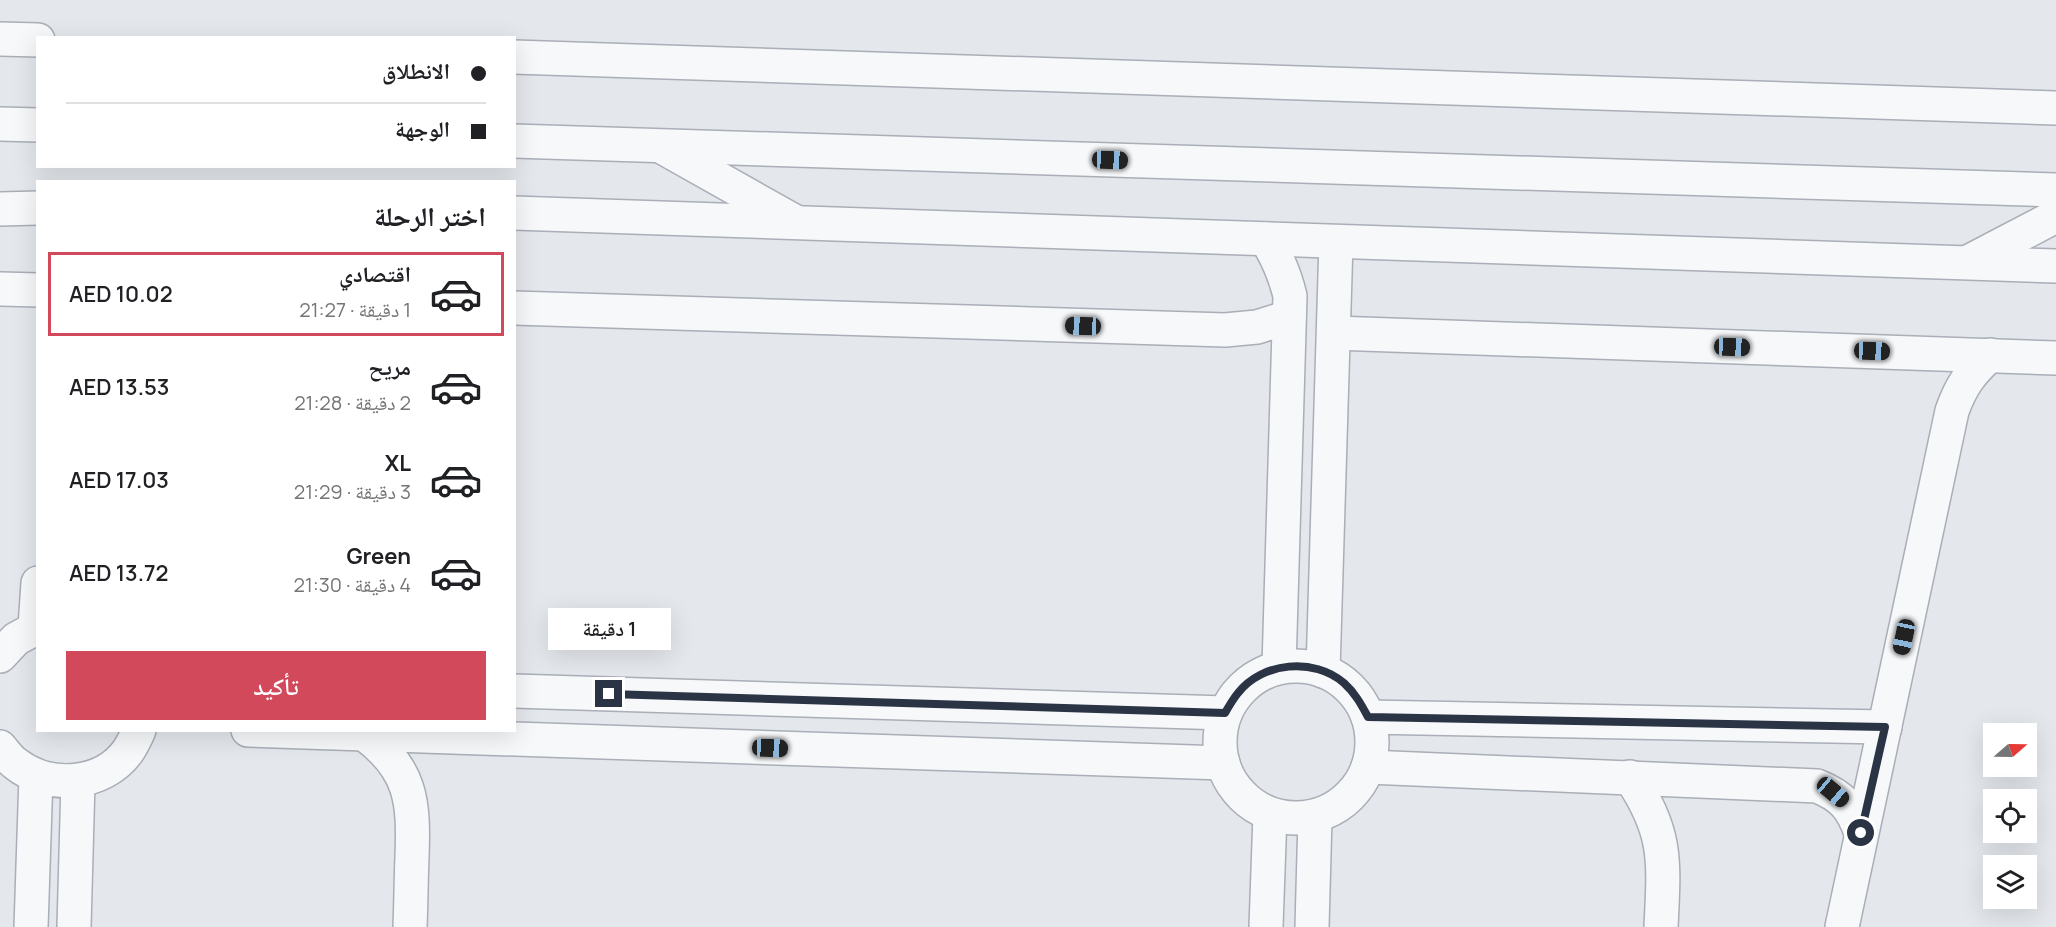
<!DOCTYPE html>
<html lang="ar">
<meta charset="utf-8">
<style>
:root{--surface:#fff;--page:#f6f6f6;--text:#202124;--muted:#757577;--line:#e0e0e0;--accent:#d1495b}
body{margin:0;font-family:Manrope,"Noto Naskh Arabic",sans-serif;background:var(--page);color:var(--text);direction:rtl;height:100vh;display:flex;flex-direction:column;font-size:22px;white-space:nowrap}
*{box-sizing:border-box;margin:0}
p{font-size:20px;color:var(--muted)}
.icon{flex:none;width:33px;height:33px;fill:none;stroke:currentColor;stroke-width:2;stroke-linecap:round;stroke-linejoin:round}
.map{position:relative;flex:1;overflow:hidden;direction:ltr}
.details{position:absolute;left:36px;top:180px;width:480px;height:552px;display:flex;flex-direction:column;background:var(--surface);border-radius:0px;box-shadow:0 6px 24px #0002;direction:rtl}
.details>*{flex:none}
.guide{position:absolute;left:36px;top:36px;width:480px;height:132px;border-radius:0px;box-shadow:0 6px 24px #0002;direction:rtl;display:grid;align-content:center;height:132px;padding:0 30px;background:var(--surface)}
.needle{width:39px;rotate:70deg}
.controls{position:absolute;left:1983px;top:723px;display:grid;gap:12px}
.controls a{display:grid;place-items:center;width:54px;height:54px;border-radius:0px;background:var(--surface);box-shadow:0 6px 24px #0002;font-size:30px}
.end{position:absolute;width:27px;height:27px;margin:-14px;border:8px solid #2b3445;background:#fff;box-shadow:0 0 0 3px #fff}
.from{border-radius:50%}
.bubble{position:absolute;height:42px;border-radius:0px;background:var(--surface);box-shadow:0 6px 24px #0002;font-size:20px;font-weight:600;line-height:42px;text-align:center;direction:rtl}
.car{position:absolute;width:18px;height:36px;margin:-18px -9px;border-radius:8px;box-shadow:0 0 4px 2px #0007;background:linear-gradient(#222 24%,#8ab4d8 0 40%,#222 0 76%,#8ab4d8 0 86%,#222 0)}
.guide b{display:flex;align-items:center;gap:21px;height:57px;font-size:22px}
.guide b+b{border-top:2px solid var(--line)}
.guide i{width:15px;height:15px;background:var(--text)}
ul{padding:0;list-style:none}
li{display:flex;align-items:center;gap:18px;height:84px;margin:0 12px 9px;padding:0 18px;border:3px solid transparent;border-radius:0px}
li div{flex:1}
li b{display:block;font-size:22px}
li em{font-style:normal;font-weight:600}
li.current{border-color:var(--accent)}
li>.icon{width:54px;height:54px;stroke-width:1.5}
h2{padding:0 30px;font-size:27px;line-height:72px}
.cta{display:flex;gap:12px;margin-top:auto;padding:12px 30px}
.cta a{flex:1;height:69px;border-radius:0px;background:var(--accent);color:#fff;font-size:24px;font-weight:600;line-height:69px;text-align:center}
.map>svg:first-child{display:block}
</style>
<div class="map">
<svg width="2056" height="927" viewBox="0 0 2056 927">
<rect width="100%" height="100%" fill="#e4e7ec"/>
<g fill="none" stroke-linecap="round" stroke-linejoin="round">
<defs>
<g id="minor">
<polyline points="0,39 38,40"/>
<polyline points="514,57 2056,108"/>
<polyline points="0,124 38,125"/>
<polyline points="514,141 2056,190"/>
<polyline points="664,148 792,220"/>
<polyline points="0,209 38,208"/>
<polyline points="514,213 2056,266"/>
<path d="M1266,239C1278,258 1285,275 1290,296L1279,667"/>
<polyline points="1968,262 2056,216"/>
<polyline points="0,289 38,290"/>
<polyline points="514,308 1225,330 1257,327 1289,317"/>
<polyline points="1334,333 2056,358"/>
<polyline points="35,627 38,583"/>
<polyline points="0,656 16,639 38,627"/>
<circle cx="1296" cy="742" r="76"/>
<polyline points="1323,671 1336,242"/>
<polyline points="514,691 1225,713"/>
<polyline points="1368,717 1885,727"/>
<polyline points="248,730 1223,763"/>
<path d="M364,734C412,769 414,802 412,857C411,880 411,904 410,927"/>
<path d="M0,747C5,753 10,760 16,764C49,790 103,786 128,751C132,745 136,737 139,730"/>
<path d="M1368,767L1817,786C1842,796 1852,807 1861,833"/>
<path d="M1630,777C1668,833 1664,862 1661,927"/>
<polyline points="31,927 36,776"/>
<polyline points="74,927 78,781"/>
<polyline points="1266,927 1270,814"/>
<polyline points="1312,927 1315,817"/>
<path d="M1842,927L1952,411C1961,386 1970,373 1990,355"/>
</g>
</defs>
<!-- minor casing -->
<use href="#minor" stroke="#a9aeb7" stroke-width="36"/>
<!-- minor -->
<use href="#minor" stroke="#f7f8fa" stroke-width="33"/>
</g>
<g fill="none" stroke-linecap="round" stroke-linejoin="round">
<!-- route -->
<path stroke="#2b3445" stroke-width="8" d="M609,694L1225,713C1229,706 1233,699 1238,693C1262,662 1314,657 1344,683C1355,693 1361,704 1368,717L1885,727L1861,833"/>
</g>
</svg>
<div class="controls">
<a><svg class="needle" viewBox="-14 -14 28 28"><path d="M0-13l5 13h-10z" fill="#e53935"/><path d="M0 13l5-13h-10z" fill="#757577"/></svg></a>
<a><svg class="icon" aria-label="locate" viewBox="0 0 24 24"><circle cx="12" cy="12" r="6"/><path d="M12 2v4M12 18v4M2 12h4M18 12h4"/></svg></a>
<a><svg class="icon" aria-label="layers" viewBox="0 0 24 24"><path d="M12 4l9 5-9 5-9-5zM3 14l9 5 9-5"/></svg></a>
</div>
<i class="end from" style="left:1861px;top:833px"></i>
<i class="end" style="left:609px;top:694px"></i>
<div class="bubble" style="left:548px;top:608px;width:123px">1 دقيقة</div>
<i class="car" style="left:1110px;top:160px;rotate:92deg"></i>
<i class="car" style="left:1083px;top:326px;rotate:272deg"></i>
<i class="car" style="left:1732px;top:347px;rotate:92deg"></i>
<i class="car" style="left:1872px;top:351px;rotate:92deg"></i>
<i class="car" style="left:1904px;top:637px;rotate:192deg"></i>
<i class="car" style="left:770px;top:748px;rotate:92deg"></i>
<i class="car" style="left:1833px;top:792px;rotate:130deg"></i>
<div class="guide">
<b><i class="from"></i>الانطلاق</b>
<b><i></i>الوجهة</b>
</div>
<section class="details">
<h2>اختر الرحلة</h2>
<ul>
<li class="current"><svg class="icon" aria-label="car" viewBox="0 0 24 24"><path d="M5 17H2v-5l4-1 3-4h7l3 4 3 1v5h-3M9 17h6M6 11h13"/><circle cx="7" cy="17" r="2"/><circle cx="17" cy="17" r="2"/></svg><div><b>اقتصادي</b><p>1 دقيقة · 21:27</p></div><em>AED 10.02</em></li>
<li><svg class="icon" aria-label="car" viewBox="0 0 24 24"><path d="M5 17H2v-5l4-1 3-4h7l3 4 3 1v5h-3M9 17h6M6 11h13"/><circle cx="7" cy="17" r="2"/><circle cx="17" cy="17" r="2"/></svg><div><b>مريح</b><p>2 دقيقة · 21:28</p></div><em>AED 13.53</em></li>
<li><svg class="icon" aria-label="car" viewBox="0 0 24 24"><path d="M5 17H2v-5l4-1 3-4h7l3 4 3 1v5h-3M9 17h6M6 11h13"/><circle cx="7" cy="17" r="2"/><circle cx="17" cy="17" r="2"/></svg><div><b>XL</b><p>3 دقيقة · 21:29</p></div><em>AED 17.03</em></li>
<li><svg class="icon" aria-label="car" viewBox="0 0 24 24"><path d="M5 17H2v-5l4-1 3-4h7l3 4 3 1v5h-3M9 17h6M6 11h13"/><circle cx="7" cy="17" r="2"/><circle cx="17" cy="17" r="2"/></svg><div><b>Green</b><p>4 دقيقة · 21:30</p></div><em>AED 13.72</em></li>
</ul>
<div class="cta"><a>تأكيد</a></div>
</section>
</div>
